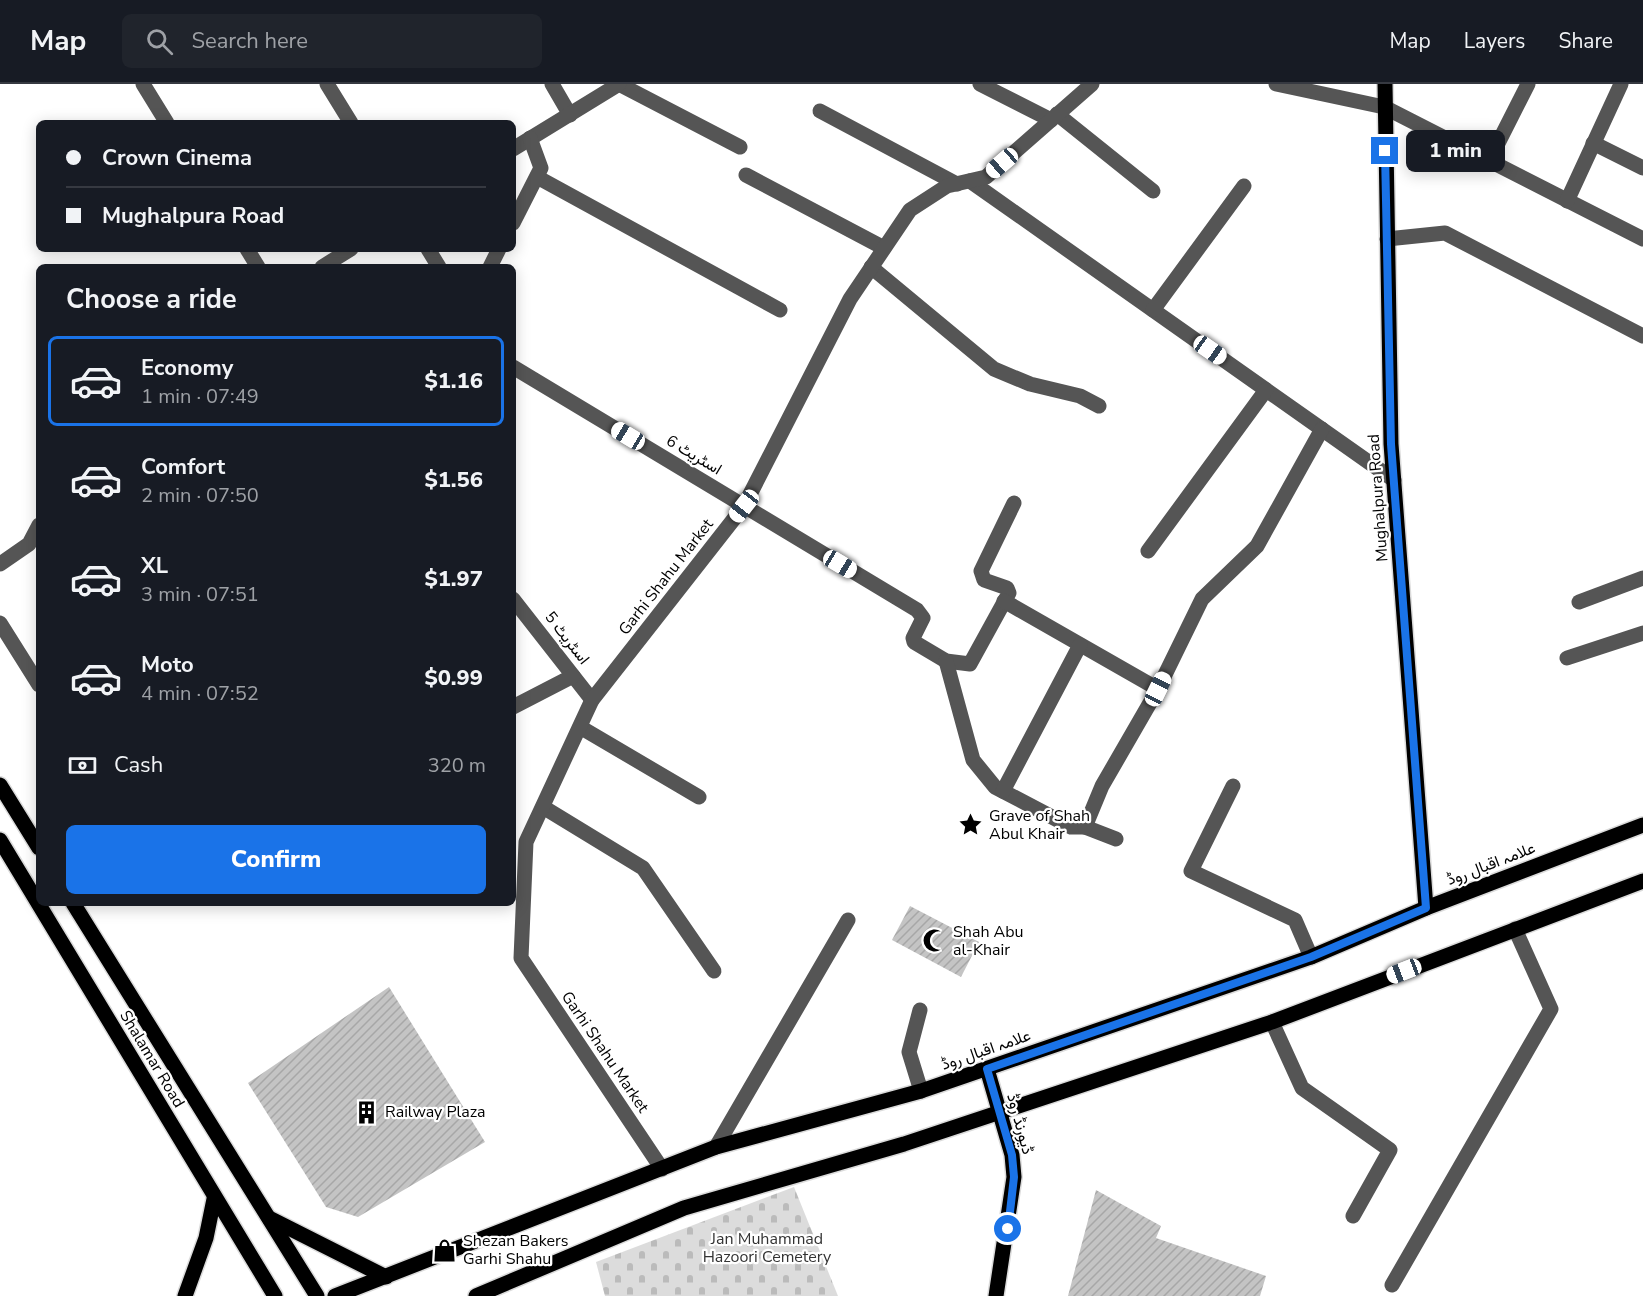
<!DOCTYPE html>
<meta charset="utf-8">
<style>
:root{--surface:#171b24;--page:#20242c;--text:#f1f3f6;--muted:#9ea1a6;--line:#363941;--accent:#1a73e8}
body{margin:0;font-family:"Nunito Sans",Vazirmatn,sans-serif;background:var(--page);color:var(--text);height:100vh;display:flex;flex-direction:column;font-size:22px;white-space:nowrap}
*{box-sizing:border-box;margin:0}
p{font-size:20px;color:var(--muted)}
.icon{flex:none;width:33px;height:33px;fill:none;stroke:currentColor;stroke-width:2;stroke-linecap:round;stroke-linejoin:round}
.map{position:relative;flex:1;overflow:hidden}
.sheet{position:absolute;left:36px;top:180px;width:480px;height:642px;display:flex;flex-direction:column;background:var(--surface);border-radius:9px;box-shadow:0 3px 15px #0003}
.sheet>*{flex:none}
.top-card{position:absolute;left:36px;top:36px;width:480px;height:132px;border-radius:9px;box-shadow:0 3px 15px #0003;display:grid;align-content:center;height:132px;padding:0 30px;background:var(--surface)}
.end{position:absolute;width:27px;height:27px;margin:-14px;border:8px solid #1a73e8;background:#fff;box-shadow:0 0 0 3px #fff}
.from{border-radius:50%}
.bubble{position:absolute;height:42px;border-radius:9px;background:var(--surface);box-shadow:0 3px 15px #0003;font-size:20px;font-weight:800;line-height:42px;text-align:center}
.car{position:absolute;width:18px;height:36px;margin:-18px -9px;border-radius:8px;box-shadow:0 0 4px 2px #0007;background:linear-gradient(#fff 24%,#345 0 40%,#fff 0 76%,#345 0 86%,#fff 0)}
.top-card b{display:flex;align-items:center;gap:21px;height:57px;font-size:22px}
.top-card b+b{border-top:2px solid var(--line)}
.top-card i{width:15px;height:15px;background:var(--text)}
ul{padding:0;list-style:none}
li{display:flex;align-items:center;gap:18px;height:90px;margin:0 12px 9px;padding:0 18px;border:3px solid transparent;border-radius:9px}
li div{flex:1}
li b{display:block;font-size:22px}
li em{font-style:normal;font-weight:800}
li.active{border-color:var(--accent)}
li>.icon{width:54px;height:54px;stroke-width:1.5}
h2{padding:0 30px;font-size:27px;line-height:72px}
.pay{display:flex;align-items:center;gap:15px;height:66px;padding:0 30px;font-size:22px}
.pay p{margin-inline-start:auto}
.primary-button{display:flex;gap:12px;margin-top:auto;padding:12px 30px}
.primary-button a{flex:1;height:69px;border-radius:9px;background:var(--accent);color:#fff;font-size:24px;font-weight:800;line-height:69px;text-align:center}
header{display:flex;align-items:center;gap:36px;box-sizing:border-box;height:84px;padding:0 30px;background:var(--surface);border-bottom:2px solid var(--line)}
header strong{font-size:28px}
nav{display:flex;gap:33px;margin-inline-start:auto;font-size:21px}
.search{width:420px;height:54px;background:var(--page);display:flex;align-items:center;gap:15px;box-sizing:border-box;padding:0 21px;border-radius:9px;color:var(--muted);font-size:22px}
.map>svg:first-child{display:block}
</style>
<header>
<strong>Map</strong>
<div class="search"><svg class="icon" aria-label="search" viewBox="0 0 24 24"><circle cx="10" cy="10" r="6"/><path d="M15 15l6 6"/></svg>Search here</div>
<nav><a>Map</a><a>Layers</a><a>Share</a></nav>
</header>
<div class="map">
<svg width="1643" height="1212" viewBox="0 0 1643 1212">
<defs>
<pattern id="cemetery-stones" width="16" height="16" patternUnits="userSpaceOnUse" patternTransform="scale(1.5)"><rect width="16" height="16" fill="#dcdcdc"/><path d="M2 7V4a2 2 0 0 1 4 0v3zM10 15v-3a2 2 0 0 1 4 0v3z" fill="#bbb"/></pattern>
<pattern id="building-hatch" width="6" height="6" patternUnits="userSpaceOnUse" patternTransform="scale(1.5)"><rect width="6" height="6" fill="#c4c4c4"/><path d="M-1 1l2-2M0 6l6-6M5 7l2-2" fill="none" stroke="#a7a7a7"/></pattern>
</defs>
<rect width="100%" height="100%" fill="#fff"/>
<!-- cemetery -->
<polygon fill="url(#cemetery-stones)" points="794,1103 838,1212 605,1212 596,1178"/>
<!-- building -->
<g fill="url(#building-hatch)">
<polygon points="910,822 979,858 961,893 892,856"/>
<polygon points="389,903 485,1058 358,1133 326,1123 248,999"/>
<polygon points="1096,1106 1161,1142 1156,1154 1266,1192 1260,1212 1068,1212"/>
</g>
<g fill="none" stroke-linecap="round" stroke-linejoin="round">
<defs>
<g id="major">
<polyline points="1385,0 1391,360 1426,824"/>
<polyline points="0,701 39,764"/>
<polyline points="0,756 275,1212"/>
<polyline points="73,819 317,1212"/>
<polyline points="987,985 1012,1071 1014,1093 996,1212"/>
<polyline points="269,1134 386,1193"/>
<polyline points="185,1212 206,1154 214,1115"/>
<polyline points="335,1212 716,1063 921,1007 1311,873 1426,824 1643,741"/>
<polyline points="476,1212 684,1124 904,1060 1272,938 1643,797"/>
</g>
</defs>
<!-- major casing -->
<use href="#major" stroke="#dbdbdb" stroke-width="18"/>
<!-- minor -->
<g stroke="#555" stroke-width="15">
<polyline points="143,0 167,39"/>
<polyline points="327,0 351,39"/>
<polyline points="552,0 570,31"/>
<polyline points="619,0 740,63"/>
<polyline points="980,0 1051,36"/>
<polyline points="1276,0 1384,23 1643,155"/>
<polyline points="820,27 957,100"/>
<polyline points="1057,30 1153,107"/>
<polyline points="1593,59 1643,84"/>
<polyline points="513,65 619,0"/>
<polyline points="1489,77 1528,0"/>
<polyline points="746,91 884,164"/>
<polyline points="537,93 780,226"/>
<polyline points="970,97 1394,396"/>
<polyline points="1567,117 1621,0"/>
<polyline points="513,139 541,84 530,54"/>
<polyline points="1387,155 1445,149 1643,252"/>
<polyline points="247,165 258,183"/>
<polyline points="428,165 439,183"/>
<polyline points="322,183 351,165"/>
<polyline points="490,183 499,165"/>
<polyline points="871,183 994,285 1030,300 1080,312 1099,322"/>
<polyline points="1153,226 1244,102"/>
<polyline points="513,283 917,526 923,534 913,554 914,558 946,577 970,580 1009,509 1007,504 984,496 981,487 1014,419"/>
<polyline points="1148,467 1266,306"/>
<polyline points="0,480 29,460 39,441"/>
<polyline points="513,515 592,616"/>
<polyline points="1004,517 1158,605"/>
<polyline points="1579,518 1643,494"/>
<polyline points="0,539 39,601"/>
<polyline points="1567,574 1643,549"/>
<polyline points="946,577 973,676 995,703 1071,743 1085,743 1116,755"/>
<polyline points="513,623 573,592"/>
<polyline points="580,643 699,713"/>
<polyline points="1233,702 1191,787 1295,836 1311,873"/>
<polyline points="1003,707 1080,561"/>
<polyline points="543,723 643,784 714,887"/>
<polyline points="1085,743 1102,702 1158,605 1202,515 1257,462 1322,345"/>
<polyline points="920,926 909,968 921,1007"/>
<polyline points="1272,938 1302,1004 1390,1066 1353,1132"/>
<polyline points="716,1063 848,836"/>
<polyline points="662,1085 521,874 526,758 592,616 744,422 850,215 910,126 947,102 986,93 1092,0"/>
<polyline points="1392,1201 1551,925 1515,845"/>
</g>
<!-- major -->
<use href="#major" stroke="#000" stroke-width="15"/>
</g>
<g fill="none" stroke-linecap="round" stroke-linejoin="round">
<!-- route -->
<polyline stroke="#1a73e8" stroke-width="8" points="1008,1145 1014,1093 1012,1071 987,985 1311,873 1426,824 1391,360 1385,67"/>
</g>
<!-- icons -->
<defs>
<symbol id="sight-bare" viewBox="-9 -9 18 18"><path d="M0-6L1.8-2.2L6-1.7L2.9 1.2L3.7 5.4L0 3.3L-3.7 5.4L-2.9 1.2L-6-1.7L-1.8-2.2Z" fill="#000" stroke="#fff" stroke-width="2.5" paint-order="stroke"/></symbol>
<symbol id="mosque-bare" viewBox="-9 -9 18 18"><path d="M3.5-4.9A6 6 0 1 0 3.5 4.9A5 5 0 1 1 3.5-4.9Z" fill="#000" stroke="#fff" stroke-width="2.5" paint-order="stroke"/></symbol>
<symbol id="building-bare" viewBox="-9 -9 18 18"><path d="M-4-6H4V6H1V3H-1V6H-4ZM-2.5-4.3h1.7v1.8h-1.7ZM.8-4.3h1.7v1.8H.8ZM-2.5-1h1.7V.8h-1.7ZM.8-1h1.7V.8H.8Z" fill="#000" stroke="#fff" stroke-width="2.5" paint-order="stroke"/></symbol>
<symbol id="shop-bare" viewBox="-9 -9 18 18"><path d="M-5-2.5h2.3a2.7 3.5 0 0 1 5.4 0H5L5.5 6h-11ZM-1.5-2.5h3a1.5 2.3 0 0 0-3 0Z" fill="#000" stroke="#fff" stroke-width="2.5" paint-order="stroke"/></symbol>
</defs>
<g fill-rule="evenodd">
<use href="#sight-bare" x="954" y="724" width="33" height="33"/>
<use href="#mosque-bare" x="918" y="840" width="33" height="33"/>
<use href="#building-bare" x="350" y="1012" width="33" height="33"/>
<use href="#shop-bare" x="428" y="1150" width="33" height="33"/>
</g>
<g text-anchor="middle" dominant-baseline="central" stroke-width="4.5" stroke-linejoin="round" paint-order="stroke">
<!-- street labels -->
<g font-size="16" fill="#000" stroke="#fff">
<text transform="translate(694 371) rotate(31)">اسٹریٹ 6</text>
<text transform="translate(1378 414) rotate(-94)">Mughalpura Road</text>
<text transform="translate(666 493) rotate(-52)">Garhi Shahu Market</text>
<text transform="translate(567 554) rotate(52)">اسٹریٹ 5</text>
<text transform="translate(1491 780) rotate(-21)">علامہ اقبال روڈ</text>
<text transform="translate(986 966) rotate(-19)">علامہ اقبال روڈ</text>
<text transform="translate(605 968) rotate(56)">Garhi Shahu Market</text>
<text transform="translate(152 975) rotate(59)">Shalamar Road</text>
<text transform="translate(1020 1040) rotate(75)">ڈیورنڈ روڈ</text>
</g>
<!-- poi labels -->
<g font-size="16" fill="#000" stroke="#fff" text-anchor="start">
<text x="989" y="732">Grave of Shah<tspan x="989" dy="18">Abul Khair</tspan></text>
<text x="953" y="848">Shah Abu<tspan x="953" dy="18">al-Khair</tspan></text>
<text x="385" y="1028">Railway Plaza</text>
<text x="463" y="1157">Shezan Bakers<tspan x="463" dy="18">Garhi Shahu</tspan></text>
</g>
<!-- park labels -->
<g font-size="16" fill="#333" stroke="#fff">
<text x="767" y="1155">Jan Muhammad<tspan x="767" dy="18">Hazoori Cemetery</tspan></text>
</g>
</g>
</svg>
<i class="end from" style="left:1008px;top:1145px"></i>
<i class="end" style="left:1385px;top:67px"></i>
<div class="bubble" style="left:1406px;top:46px;width:99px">1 min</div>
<i class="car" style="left:1002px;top:79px;rotate:229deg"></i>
<i class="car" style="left:1210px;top:266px;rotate:125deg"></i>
<i class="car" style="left:628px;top:352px;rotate:301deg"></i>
<i class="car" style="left:744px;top:422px;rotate:218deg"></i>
<i class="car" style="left:840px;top:480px;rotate:121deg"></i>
<i class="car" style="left:1158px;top:605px;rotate:26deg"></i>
<i class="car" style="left:1404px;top:887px;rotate:249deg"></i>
<div class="top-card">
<b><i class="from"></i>Crown Cinema</b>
<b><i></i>Mughalpura Road</b>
</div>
<section class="sheet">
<h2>Choose a ride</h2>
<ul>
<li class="active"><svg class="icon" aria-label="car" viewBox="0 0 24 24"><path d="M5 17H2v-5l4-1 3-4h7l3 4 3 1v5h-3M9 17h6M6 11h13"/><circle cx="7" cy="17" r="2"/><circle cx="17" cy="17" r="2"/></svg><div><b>Economy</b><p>1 min · 07:49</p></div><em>$1.16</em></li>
<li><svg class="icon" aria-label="car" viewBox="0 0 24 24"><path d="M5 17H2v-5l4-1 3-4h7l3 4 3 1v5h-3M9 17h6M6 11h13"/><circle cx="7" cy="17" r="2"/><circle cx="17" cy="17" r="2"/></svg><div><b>Comfort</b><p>2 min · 07:50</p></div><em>$1.56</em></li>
<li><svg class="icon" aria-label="car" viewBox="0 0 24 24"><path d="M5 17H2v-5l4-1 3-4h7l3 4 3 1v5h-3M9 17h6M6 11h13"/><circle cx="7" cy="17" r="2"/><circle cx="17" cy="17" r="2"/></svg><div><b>XL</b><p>3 min · 07:51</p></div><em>$1.97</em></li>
<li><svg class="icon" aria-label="car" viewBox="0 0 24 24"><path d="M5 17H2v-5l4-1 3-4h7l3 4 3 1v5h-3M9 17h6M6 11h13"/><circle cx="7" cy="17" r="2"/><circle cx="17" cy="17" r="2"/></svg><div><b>Moto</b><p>4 min · 07:52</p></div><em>$0.99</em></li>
</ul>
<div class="pay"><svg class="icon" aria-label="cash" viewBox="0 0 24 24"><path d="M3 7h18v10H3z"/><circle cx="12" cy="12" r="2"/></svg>Cash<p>320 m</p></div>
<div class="primary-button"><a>Confirm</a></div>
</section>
</div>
